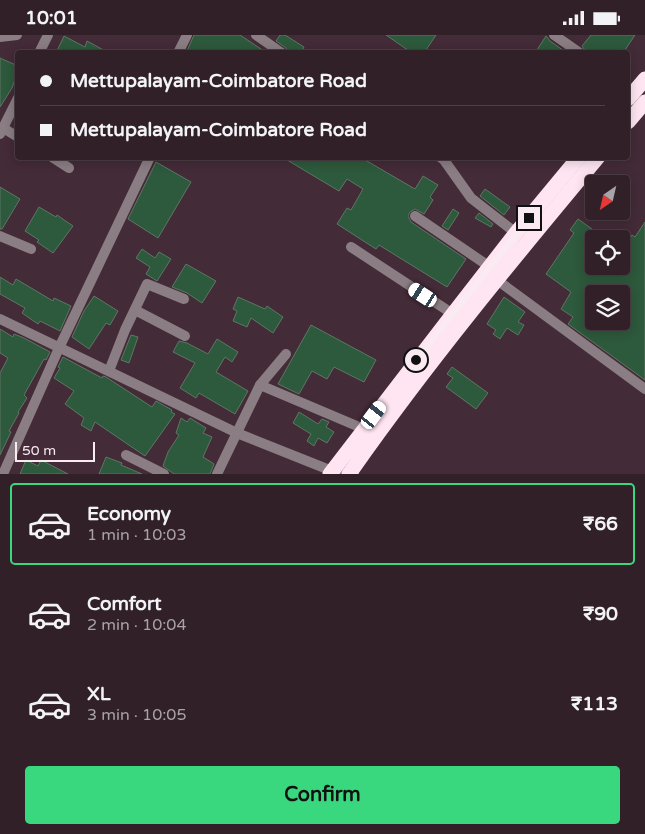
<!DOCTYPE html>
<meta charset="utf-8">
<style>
:root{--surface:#322029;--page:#3d2d35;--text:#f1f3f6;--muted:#a8a3a8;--line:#4d3e46;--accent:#39d87f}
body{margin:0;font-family:"Varela Round",sans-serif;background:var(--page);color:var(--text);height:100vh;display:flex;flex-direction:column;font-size:19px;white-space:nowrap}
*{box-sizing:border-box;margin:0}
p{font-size:16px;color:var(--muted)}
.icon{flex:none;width:28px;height:28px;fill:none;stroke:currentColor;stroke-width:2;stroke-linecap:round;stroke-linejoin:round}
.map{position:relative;height:439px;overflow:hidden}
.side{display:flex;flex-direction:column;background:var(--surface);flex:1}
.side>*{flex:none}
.top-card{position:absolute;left:15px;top:15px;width:615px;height:110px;border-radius:5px;box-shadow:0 2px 12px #0003,0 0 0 1px var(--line);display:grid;align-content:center;height:110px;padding:0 25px;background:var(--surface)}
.needle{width:32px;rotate:214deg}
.buttons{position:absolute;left:585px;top:140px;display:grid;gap:10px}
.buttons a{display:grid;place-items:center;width:45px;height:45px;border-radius:5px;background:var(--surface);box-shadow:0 2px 12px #0003,0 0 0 1px var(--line);font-size:25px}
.scale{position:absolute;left:15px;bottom:12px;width:80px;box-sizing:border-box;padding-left:5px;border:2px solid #faeaf2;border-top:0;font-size:14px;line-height:18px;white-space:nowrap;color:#faeaf2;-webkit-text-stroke:4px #432b37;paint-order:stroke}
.end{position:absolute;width:22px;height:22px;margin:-11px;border:6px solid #faeaf2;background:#111;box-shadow:0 0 0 2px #111}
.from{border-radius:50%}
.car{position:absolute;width:15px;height:30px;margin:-15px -8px;border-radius:6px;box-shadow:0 0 4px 1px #0007;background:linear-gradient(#fff 24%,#345 0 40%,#fff 0 76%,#345 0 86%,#fff 0)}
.top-card b{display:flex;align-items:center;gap:18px;height:48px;font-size:19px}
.top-card b+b{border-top:1px solid var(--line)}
.top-card i{width:12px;height:12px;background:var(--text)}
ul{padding:9px 0 0;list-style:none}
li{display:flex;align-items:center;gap:15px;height:82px;margin:0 10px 8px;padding:0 15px;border:2px solid transparent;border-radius:5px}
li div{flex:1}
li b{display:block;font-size:19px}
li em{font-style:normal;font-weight:700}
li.selected{border-color:var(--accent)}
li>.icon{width:45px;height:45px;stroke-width:1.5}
.action{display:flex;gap:10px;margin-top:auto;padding:10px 25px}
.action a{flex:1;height:58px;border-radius:5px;background:var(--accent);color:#111;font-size:20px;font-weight:700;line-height:58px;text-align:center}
.status{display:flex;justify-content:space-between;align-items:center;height:35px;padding:0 25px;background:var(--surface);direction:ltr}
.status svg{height:14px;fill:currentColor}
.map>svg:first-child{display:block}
</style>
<div class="status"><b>10:01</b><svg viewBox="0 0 49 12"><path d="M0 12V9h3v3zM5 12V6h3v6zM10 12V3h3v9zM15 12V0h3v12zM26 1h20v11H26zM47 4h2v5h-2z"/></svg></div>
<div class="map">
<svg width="645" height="439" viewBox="0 0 645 439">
<rect width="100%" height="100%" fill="#432b37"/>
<!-- building -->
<g fill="#2d593c" stroke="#5e7665" fill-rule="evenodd">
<polygon points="194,0 240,0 267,18 186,18"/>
<polygon points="280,0 285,0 304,12 301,18 289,18 286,13 276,6"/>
<polygon points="386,0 436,0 424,18 412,18"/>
<polygon points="591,0 635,0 623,18 587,18 582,11"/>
<polygon points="64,1 85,12 87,6 109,18 56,18"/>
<polygon points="546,1 550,6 567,18 535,18"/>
<polygon points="0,23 18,31 18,36 12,53 0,72"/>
<polygon points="282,122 360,122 415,154 423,141 438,150 430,162 433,165 424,179 415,174 410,177 408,181 411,187 466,224 447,252 379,210 376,214 337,189 347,173 351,175 363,154 347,144 339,156"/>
<polygon points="156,127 191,147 158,203 128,184"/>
<polygon points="0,152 20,164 2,194 0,194"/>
<polygon points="485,154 510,172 504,180 480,161"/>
<polygon points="39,172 56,182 57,180 73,191 53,218 37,207 39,205 25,196"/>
<polygon points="453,174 459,178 448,195 442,191"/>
<polygon points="479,178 493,189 491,192 475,183"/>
<path d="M578,184L596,197L585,212L588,214L584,220L594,226V231H601L607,236L610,231H621V216L632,200L635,202L645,187V345L568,289L573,282L561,274L571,257L546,239L574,198L570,195ZM594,259H621V286H594Z"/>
<polygon points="142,214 155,223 159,217 171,224 157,246 146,239 150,232 136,223"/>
<polygon points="186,229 216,246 202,268 187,258 172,252"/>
<polygon points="0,242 13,250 16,244 53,266 54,263 71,271 60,296 40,286 38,289 22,278 25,273 0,259"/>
<polygon points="94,261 118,276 110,290 106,288 89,314 72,302 84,276"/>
<polygon points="238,262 265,274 267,271 283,282 273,298 251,283 247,292 233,286 237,276 233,274"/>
<polygon points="504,262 525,277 518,287 524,290 518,300 507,293 500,304 493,299 496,295 487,289"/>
<polygon points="311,290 376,325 364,347 334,332 327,344 312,336 299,359 278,349"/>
<polygon points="0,294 13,302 14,299 24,303 50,317 46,325 44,324 24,360 27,363 18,377 19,378 9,396 11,397 0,420 0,338 8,323 0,318"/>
<polygon points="131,300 138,302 129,328 121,325"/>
<polygon points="217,304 238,317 232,327 225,322 216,337 248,356 235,379 199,358 196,363 180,353 195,328 173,317 179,306 187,308 208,319"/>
<polygon points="63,322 102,343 103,341 106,342 152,372 156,366 172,375 171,377 175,379 145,421 95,387 91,396 81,390 84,383 65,369 74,356 54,343 60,333 58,332"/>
<polygon points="452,332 488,358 476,374 446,352 453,343 447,339"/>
<polygon points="299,377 318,389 322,384 329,387 326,392 334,397 327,408 318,403 314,411 307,406 311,399 293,388"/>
<polygon points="181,383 187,387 190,383 206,393 203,398 212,402 203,422 214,429 210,439 174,439 163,431 168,417 179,400 176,398"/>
<polygon points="106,422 122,428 121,430 142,439 99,439"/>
<polygon points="26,425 38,431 41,425 68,439 20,439"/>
</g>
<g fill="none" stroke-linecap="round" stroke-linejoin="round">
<!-- street -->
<g stroke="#8a7d83" stroke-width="10">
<polyline points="256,0 282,18"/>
<polyline points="554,0 580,18"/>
<polyline points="0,2 17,0"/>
<polyline points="39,18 48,0"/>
<polyline points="178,18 187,0"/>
<polyline points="3,93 18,102"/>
<polyline points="0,99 18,63"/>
<polyline points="52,122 69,133"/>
<polyline points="440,122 444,125 471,163 516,198"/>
<polyline points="415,181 490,232"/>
<polyline points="0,201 31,214"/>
<polyline points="351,212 453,279"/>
<polyline points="497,245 645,354"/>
<polyline points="135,275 185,301"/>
<polyline points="0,284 237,398 332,436 354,439"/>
<polyline points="109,336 125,295 147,249 184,264"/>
<polyline points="260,350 286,319"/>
<polyline points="126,420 164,439"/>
<polyline points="3,439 59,313 150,122"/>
<polyline points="217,439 260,350 364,394"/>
</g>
<!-- highway -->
<g stroke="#fee5f1" stroke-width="15">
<polyline points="628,64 645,44"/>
<polyline points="628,87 645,67"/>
<polyline points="330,439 453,279 516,198 579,122"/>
<path d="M349,439C426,329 512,225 598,122"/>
</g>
</g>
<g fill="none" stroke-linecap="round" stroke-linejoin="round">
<!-- route -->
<polyline stroke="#faeaf2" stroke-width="6" points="416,325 529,183"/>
</g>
</svg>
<div class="buttons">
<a><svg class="needle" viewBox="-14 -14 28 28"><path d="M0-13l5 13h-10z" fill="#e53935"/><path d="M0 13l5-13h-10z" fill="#a8a3a8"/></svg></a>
<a><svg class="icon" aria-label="locate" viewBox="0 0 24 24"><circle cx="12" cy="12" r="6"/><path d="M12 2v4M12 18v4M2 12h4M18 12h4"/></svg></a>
<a><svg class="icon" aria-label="layers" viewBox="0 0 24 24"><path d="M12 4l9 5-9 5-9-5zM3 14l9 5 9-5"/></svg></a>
</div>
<div class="scale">50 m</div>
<i class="end from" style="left:416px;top:325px"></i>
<i class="end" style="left:529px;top:183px"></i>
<i class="car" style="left:423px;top:260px;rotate:303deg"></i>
<i class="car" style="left:374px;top:380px;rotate:37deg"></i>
<div class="top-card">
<b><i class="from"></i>Mettupalayam-Coimbatore Road</b>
<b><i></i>Mettupalayam-Coimbatore Road</b>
</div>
</div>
<section class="side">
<ul>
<li class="selected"><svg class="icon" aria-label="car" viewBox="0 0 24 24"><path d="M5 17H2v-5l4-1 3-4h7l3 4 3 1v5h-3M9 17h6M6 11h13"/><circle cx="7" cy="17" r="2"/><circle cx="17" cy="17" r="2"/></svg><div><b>Economy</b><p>1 min · 10:03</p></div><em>₹66</em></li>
<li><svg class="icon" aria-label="car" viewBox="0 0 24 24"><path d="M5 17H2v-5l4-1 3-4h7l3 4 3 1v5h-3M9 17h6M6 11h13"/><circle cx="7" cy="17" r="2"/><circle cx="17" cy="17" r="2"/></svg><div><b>Comfort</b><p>2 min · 10:04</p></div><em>₹90</em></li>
<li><svg class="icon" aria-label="car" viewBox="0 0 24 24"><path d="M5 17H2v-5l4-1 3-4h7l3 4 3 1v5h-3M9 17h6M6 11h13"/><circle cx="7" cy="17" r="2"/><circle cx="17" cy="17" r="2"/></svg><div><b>XL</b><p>3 min · 10:05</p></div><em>₹113</em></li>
</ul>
<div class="action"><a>Confirm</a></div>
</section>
